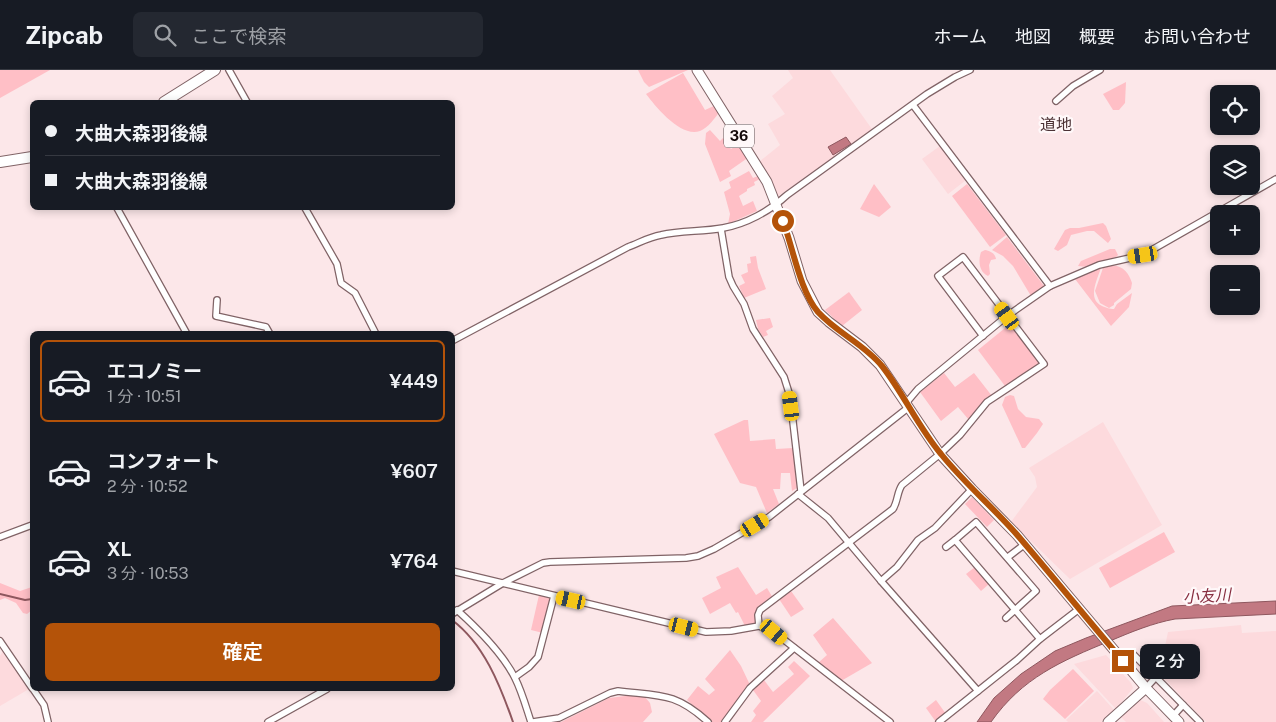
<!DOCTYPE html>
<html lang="ja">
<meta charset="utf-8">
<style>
:root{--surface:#171b24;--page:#242831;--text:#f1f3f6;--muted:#9ea1a6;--line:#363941;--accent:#b45309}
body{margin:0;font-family:"Public Sans","Noto Sans JP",sans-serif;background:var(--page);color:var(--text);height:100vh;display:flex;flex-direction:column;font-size:19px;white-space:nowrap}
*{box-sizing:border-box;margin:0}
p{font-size:16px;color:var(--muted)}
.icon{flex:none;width:28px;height:28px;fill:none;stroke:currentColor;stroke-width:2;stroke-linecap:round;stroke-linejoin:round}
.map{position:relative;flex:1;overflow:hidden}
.panel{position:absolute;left:30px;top:261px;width:425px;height:360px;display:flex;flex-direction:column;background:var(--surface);border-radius:8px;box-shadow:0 2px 8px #0003}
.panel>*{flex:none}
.hud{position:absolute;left:30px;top:30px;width:425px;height:110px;border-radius:8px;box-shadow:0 2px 8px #0003;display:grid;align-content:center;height:110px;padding:0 15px;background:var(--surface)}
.fabs{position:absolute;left:1210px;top:15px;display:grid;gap:10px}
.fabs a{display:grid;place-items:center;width:50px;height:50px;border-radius:8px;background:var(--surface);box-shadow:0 2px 8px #0003;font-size:25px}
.end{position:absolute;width:22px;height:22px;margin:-11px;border:6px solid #b45309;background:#fff;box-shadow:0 0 0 2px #fff}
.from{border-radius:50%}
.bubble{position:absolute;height:35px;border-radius:8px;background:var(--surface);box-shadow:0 2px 8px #0003;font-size:16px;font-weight:600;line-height:35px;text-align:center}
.car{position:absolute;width:15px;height:30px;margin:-15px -8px;border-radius:6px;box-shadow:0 0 4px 1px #0007;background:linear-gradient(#f5c518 24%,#345 0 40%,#f5c518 0 76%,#345 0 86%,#f5c518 0)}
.hud b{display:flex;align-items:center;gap:18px;height:48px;font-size:19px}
.hud b+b{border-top:1px solid var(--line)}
.hud i{width:12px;height:12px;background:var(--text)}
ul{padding:9px 0 0;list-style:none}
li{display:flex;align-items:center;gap:15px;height:82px;margin:0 10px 8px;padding:0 5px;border:2px solid transparent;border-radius:8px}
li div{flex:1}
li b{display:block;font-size:19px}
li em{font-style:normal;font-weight:600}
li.current{border-color:var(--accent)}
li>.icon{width:45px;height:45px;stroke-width:1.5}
.action{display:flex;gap:10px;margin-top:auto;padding:10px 15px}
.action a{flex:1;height:58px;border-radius:8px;background:var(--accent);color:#fff;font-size:20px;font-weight:600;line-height:58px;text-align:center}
header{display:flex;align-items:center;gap:30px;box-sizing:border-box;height:70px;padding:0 25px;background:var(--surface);border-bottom:1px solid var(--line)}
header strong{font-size:24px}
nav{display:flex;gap:28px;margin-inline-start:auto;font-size:18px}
.search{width:350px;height:45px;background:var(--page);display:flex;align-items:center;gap:12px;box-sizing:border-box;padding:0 18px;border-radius:8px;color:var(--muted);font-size:19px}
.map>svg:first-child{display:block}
</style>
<header>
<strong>Zipcab</strong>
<div class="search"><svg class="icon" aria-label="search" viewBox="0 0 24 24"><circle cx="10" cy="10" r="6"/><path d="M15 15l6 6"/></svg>ここで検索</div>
<nav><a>ホーム</a><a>地図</a><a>概要</a><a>お問い合わせ</a></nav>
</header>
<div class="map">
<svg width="1276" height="652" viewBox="0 0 1276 652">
<rect width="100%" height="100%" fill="#fce7e9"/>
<!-- built -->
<g fill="#fddadd">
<polygon points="788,0 830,0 874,62 778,126 760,91 780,75 768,54 785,44 772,26 793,8"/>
<polygon points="940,76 966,110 948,124 922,89"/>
<polygon points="1103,352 1162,455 1070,509 1011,452 1037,417 1035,407 1029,398"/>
<polygon points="1241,555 1242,563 1276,561 1276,652 1206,652 1151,595 1164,581 1168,562"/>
<polygon points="3,581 29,619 0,636 0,586"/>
<polygon points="1106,585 1131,613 1133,618 1116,639 1074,594"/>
<polygon points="1097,621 1114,640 1101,652 1068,652 1066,650"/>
<polygon points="1138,629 1147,633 1164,652 1126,652 1120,646"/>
</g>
<!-- green -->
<g fill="#ffbfc6">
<polygon points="0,0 50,0 0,28"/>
<polygon points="638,0 688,0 649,17 644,12"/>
<path d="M683,3L705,40L716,35L720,41C715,48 708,58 700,61C681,68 656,37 646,24Z"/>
<polygon points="1126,12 1125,33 1119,40 1113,40 1103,24"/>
<polygon points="710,60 720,71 723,68 731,79 741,73 749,87 729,101 731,106 720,112 705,74 706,63"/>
<polygon points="749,101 753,108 758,106 760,109 754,112 755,115 747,119 747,121 739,126 743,136 753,131 757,141 728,154 730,144 724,122 731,118 729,112"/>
<polygon points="874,114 891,137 879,147 860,139"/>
<polygon points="967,114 1006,165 990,177 952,126"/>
<polygon points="1103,153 1106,156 1111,169 1108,173 1094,161 1087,161 1071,165 1067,175 1058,181 1054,179 1065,160 1070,158 1079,158"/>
<polygon points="1007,167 1044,216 1031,226 1013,196 1003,186 992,180"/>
<polygon points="1110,179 1115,179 1118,185 1116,187 1087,197 1078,196 1081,191"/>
<path d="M985,180C990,181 995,183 996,189L991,190L989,195L990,204L988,206C979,202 978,191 981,182Z"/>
<polygon points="756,186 758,198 766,219 744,228 739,216 745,213 741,205 748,202 747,194 751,193 750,187"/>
<path d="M1110,196C1122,194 1129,203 1132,213L1131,219L1114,233V235L1109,238L1100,233L1095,221L1103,198Z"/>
<path d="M1101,198C1097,210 1087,229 1102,236C1107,238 1109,239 1114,239L1117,234L1132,223L1129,237L1111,256L1075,209Z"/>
<polygon points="849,222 862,240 842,256 825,240"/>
<polygon points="770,248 773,257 766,261 768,265 763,267 758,259 756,250"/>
<polygon points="1010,254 1040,293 1005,316 978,280"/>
<polygon points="944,303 955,317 974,303 992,326 986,330 969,350 958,337 941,351 920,322"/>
<polygon points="1010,325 1014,326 1018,339 1026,347 1039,349 1043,354 1037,363 1025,378 1022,378 1002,335 1005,327"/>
<polygon points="744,350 748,350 750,371 775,369 776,379 793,378 797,418 792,421 790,403 781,403 780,419 773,419 779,434 767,443 756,417 740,413 714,364"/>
<polygon points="972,427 994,450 987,457 965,434"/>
<polygon points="1164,462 1175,482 1110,518 1099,498"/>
<path d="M738,497L756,525L767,518L773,528C761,536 756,537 756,553L745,556L738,542L736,543L730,533L710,544L702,528L721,518L716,507Z"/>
<polygon points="975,497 989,514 981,521 966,504"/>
<polygon points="0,513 20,521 32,517 32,540 27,544 23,543 16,533 5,528 0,530"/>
<polygon points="791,521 804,539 791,547 779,529"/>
<polygon points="539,525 550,527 543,563 531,560"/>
<polygon points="833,548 872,593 841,611 818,593 827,585 813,565"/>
<polygon points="730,580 741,596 750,615 722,652 711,652 687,630 698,616 709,625 715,620 705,609"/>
<polygon points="794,591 810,606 763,652 751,652 756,645 753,641 761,631 753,620 764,610 773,622 794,604 788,597"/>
<polygon points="1073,599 1094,621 1065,649 1043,629 1050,620"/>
<polygon points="633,625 644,626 650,633 652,642 643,652 561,652 609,628"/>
<polygon points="936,630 946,644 936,652 926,638"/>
</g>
<!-- water -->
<g fill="#c27982" stroke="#8e575e">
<polygon points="846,67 851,74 833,85 828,77"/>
<path d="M1276,531V544L1175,549C1153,553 1131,562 1110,571C1061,591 1022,608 991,652H977L994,628L1021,604L1055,581L1086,568L1172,536Z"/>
</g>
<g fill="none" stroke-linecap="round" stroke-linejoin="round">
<!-- stream -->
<g stroke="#8e575e" stroke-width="2">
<polyline points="0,524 25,530 32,529"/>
<path d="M452,550C484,574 500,615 513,652"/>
</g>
<defs>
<g id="street">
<polyline points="229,0 247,32"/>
<polyline points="1056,31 1073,16 1100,0"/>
<polyline points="913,35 1050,216"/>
<polyline points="117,138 187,264"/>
<polyline points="305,138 337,194 341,213 355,223 376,264"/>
<polyline points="721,159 729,207 733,216 744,234 753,259 784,307 790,326 801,421"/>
<polyline points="217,230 216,246 266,257 270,264"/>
<path d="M452,271L628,177C639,173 649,167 661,165C681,160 702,162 723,158C746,154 770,141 787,125L927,24L955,7L970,0"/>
<polyline points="907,332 918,319 1007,246 1050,216 1099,195 1143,185 1276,109"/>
<polyline points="798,424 828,448 881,511 978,621"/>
<polyline points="0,467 32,455"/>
<polyline points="946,477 955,470"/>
<polyline points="1008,487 1025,474"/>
<polyline points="452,501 706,562 731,561 759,556 774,562 890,652"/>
<polyline points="881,511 897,497 918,470 935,458 972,419"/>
<path d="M457,540C477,558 503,584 515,608C522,622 526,637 531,652"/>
<polyline points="452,544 503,513 543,493 550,492 686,488 698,486 714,479 769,447 909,337"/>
<polyline points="1006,548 1036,521 976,452 955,470 1040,569"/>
<path d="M759,556L758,545L760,540L893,439C898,431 897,422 902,415L940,384L960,365L987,332L1044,294L963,187L938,206L983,266"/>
<polyline points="0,571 32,618"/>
<polyline points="1133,584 1200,652"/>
<polyline points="515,607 529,597 538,587 554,526"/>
<polyline points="1146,618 1156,607"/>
<polyline points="33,619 44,635 48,652"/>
<polyline points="1173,646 1183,635"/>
<polyline points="268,652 327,619"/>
<path d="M533,652L559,648L610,623L618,621C660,626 675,622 708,652"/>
<polyline points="725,652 750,618 794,578"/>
<polyline points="939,652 1017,590 1040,569 1079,539"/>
</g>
<polyline id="secondary" points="1108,652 1146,618"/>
<polyline id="primary" points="697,0 767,112 789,168 802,211 818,242 829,252 862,277 880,295 940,384 972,419 1017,465 1146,618 1179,652"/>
<g id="highway">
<polyline points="164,32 215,0"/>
<polyline points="0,92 32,87"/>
</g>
</defs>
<!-- street casing -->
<use href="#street" stroke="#806366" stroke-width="8"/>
<!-- secondary casing -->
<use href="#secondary" stroke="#806366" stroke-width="11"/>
<!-- primary casing -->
<use href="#primary" stroke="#806366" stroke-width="11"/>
<!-- highway casing -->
<use href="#highway" stroke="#806366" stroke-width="12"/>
<!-- street -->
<use href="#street" stroke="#fff" stroke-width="5.5"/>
<!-- secondary -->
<use href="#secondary" stroke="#fff" stroke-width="9"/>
<!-- primary -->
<use href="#primary" stroke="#fff" stroke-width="9"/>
<!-- highway -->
<use href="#highway" stroke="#fff" stroke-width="10"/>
</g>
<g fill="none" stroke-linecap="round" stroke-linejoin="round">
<!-- route -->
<path stroke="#b45309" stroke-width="6" d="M783,151C793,178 800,221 818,242C837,263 864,274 882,296C904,324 918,357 941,384C965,414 994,438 1019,467C1054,508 1088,550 1123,591"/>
</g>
<g text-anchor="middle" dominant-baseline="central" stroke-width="4.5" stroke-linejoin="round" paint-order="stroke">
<!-- shield labels -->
<rect fill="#fff8f9" stroke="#5a5152" stroke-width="1" x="724" y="54.5" width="30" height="23" rx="4"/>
<g font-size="14" font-weight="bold" fill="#14090a">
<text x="739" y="66">36</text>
</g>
<!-- neighbourhood labels -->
<g font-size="16" fill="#4c3235" stroke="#fff8f9">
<text x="1056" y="54">道地</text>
</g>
<!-- water labels -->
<g font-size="16" font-style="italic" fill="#882f41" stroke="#fff8f9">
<text transform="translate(1207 526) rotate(-3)">小友川</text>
</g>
</g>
</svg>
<div class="fabs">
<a><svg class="icon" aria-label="locate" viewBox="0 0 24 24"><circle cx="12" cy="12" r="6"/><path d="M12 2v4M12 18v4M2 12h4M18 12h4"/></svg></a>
<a><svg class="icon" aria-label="layers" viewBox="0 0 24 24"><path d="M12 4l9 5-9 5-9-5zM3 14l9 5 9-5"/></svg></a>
<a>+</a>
<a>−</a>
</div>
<i class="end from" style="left:783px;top:151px"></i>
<i class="end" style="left:1123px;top:591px"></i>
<div class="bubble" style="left:1140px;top:574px;width:60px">2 分</div>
<i class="car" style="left:1143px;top:185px;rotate:261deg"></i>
<i class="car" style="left:1007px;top:246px;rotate:324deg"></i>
<i class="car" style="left:791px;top:336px;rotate:353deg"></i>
<i class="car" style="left:755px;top:455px;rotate:59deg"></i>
<i class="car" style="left:571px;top:530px;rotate:283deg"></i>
<i class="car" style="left:684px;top:557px;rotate:104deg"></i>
<i class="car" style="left:774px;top:562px;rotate:130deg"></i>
<div class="hud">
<b><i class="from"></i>大曲大森羽後線</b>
<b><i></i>大曲大森羽後線</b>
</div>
<section class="panel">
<ul>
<li class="current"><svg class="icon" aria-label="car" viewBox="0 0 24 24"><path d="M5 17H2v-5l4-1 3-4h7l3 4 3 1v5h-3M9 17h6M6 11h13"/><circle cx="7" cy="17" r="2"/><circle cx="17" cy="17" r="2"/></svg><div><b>エコノミー</b><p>1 分 · 10:51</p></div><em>¥449</em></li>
<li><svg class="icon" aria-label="car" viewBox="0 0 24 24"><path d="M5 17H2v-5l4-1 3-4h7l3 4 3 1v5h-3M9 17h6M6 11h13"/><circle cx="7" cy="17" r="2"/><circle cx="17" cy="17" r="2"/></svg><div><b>コンフォート</b><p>2 分 · 10:52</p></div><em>¥607</em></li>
<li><svg class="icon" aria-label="car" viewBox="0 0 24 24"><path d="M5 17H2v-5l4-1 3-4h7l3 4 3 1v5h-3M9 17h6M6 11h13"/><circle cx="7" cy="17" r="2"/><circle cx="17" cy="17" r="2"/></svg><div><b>XL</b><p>3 分 · 10:53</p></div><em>¥764</em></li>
</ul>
<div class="action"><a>確定</a></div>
</section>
</div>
